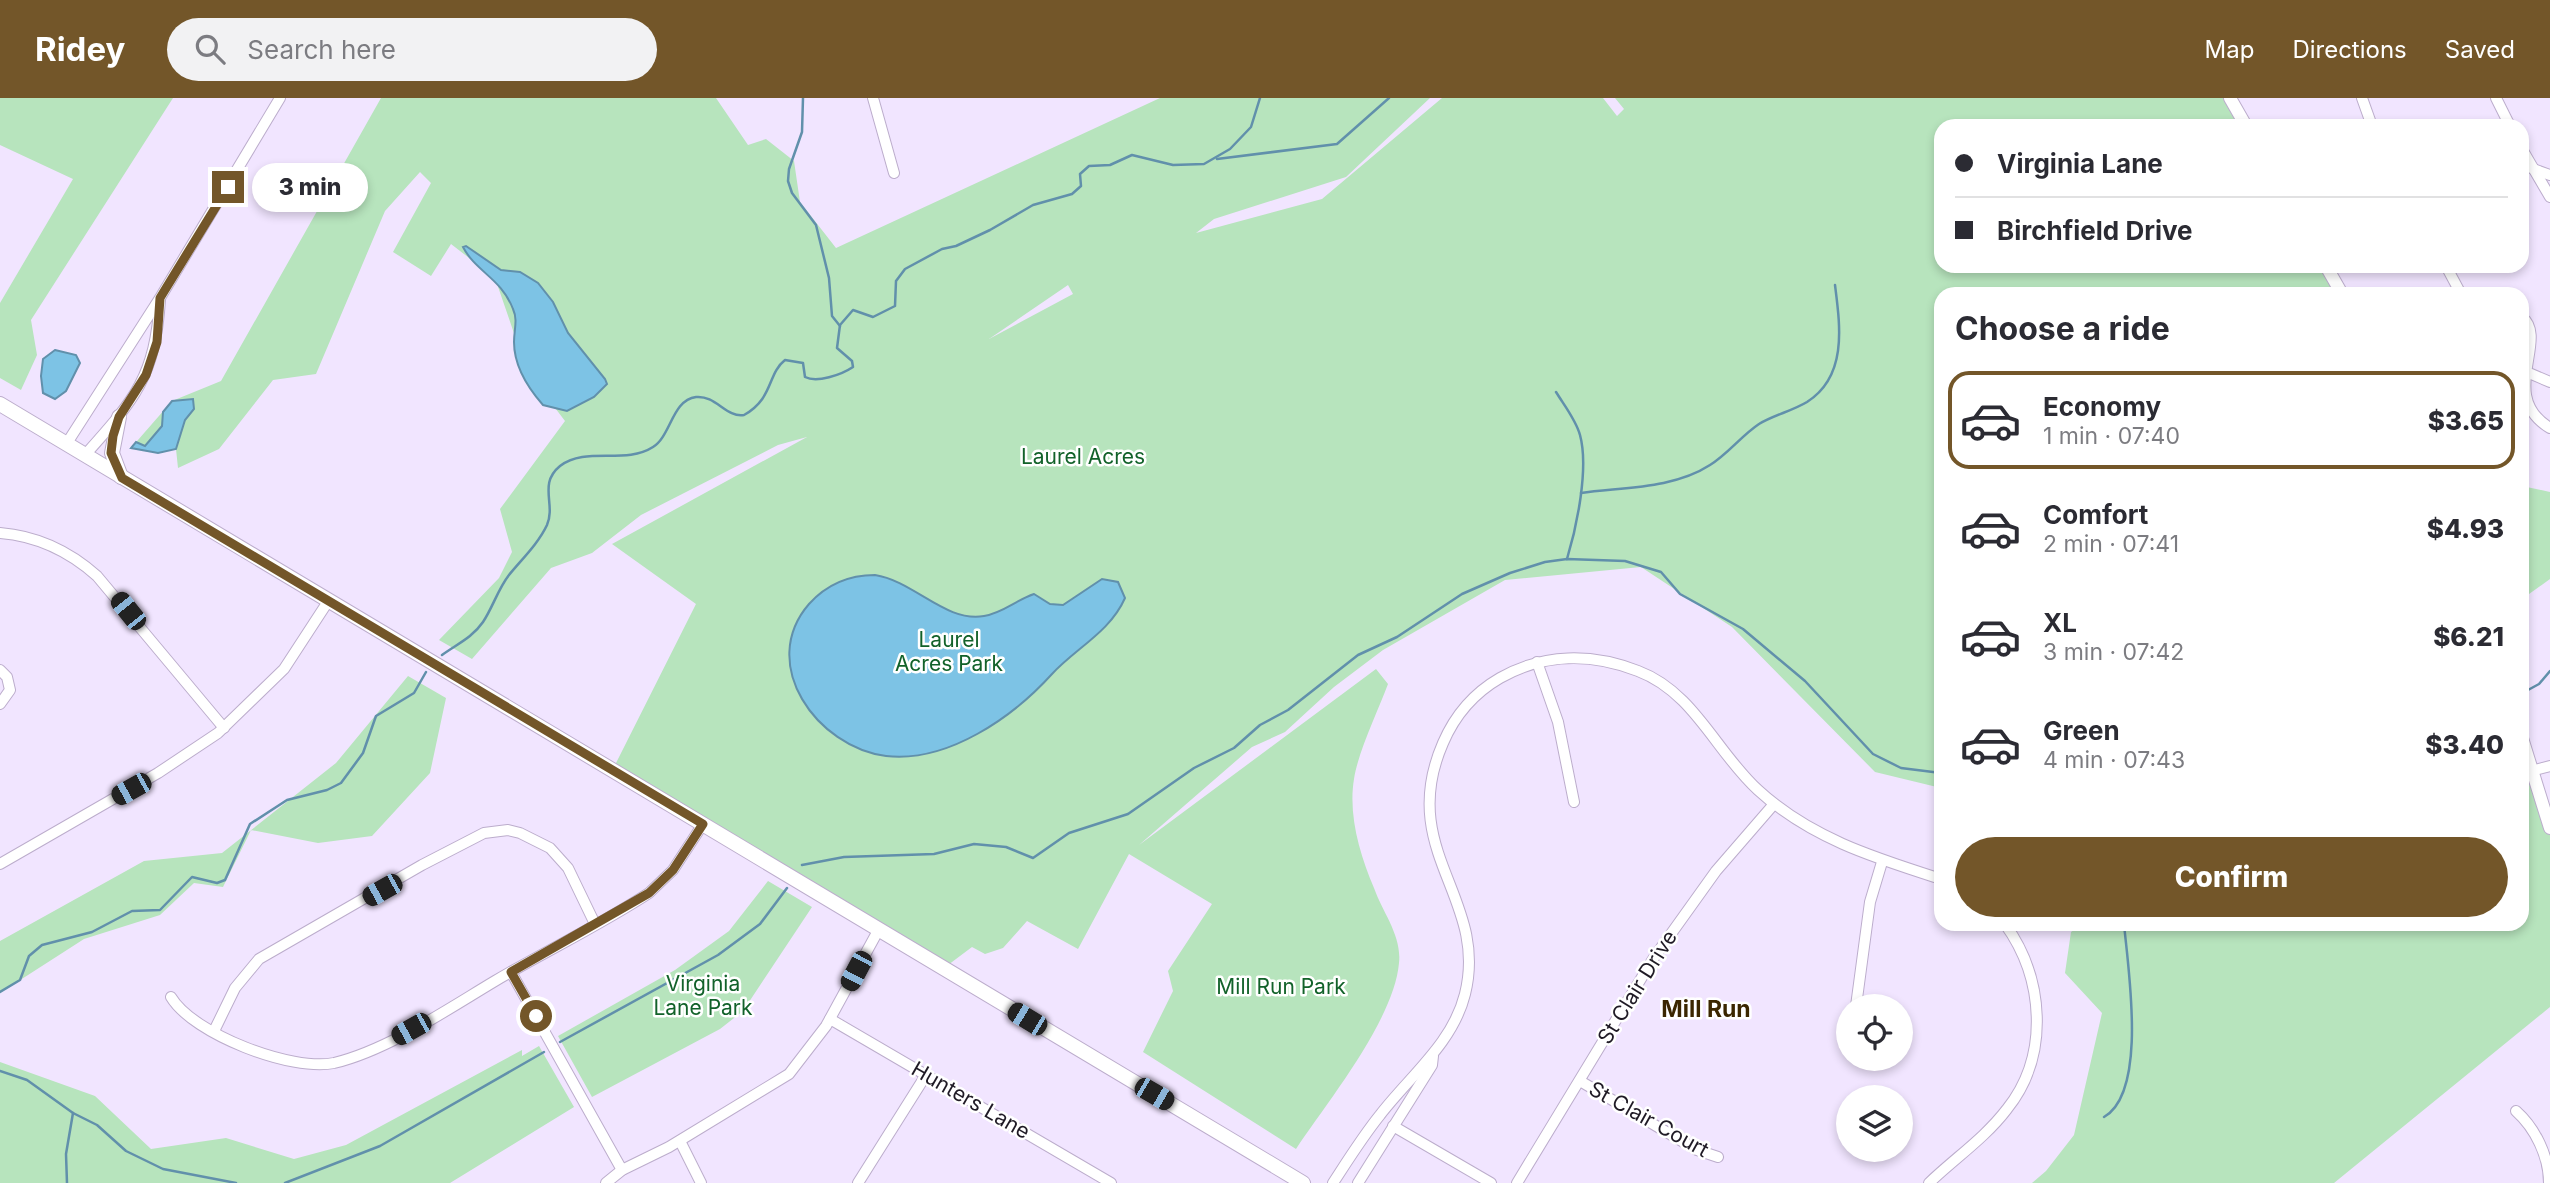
<!DOCTYPE html>
<meta charset="utf-8">
<style>
:root{--surface:#fff;--page:#f2f2f3;--text:#2b2b33;--muted:#7c7c81;--line:#e1e1e2;--accent:#735629}
body{margin:0;font-family:Inter,sans-serif;background:var(--page);color:var(--text);height:100vh;display:flex;flex-direction:column;font-size:26px;white-space:nowrap}
*{box-sizing:border-box;margin:0}
p{font-size:23px;color:var(--muted)}
.icon{flex:none;width:38px;height:38px;fill:none;stroke:currentColor;stroke-width:2;stroke-linecap:round;stroke-linejoin:round}
.map{position:relative;flex:1;overflow:hidden}
.details{position:absolute;left:1934px;top:189px;width:595px;height:644px;display:flex;flex-direction:column;background:var(--surface);border-radius:21px;box-shadow:0 4px 10px #0003}
.details>*{flex:none}
.hud{position:absolute;left:1934px;top:21px;width:595px;height:154px;border-radius:21px;box-shadow:0 4px 10px #0003;display:grid;align-content:center;height:154px;padding:0 21px;background:var(--surface)}
.controls{position:absolute;left:1836px;top:896px;display:grid;gap:14px}
.controls a{display:grid;place-items:center;width:77px;height:77px;border-radius:50%;background:var(--surface);box-shadow:0 4px 10px #0003;font-size:35px}
.end{position:absolute;width:32px;height:32px;margin:-16px;border:9px solid #735629;background:#fff;box-shadow:0 0 0 4px #fff}
.from{border-radius:50%}
.bubble{position:absolute;height:49px;border-radius:24px;background:var(--surface);box-shadow:0 4px 10px #0003;font-size:23px;font-weight:800;line-height:49px;text-align:center}
.car{position:absolute;width:21px;height:42px;margin:-21px -10px;border-radius:9px;box-shadow:0 0 5px 2px #0007;background:linear-gradient(#222 24%,#8ab4d8 0 40%,#222 0 76%,#8ab4d8 0 86%,#222 0)}
.hud b{display:flex;align-items:center;gap:24px;height:66px;font-size:26px}
.hud b+b{border-top:2px solid var(--line)}
.hud i{width:18px;height:18px;background:var(--text)}
ul{padding:0;list-style:none}
li{display:flex;align-items:center;gap:21px;height:98px;margin:0 14px 10px;padding:0 7px;border:4px solid transparent;border-radius:21px}
li div{flex:1}
li b{display:block;font-size:26px}
li em{font-style:normal;font-weight:800}
li.on{border-color:var(--accent)}
li>.icon{width:63px;height:63px;stroke-width:1.5}
h2{padding:0 21px;font-size:32px;line-height:84px}
.primary-button{display:flex;gap:14px;margin-top:auto;padding:14px 21px}
.primary-button a{flex:1;height:80px;border-radius:42px;background:var(--accent);color:#fff;font-size:28px;font-weight:800;line-height:80px;text-align:center}
header{display:flex;align-items:center;gap:42px;box-sizing:border-box;height:98px;padding:0 35px;background:var(--accent);color:#fff}
header strong{font-size:33px}
nav{display:flex;gap:38px;margin-inline-start:auto;font-size:24px}
.search{width:490px;height:63px;background:var(--page);display:flex;align-items:center;gap:18px;box-sizing:border-box;padding:0 24px;border-radius:38px;color:var(--muted);font-size:26px}
.map>svg:first-child{display:block}
</style>
<header>
<strong>Ridey</strong>
<div class="search"><svg class="icon" aria-label="search" viewBox="0 0 24 24"><circle cx="10" cy="10" r="6"/><path d="M15 15l6 6"/></svg>Search here</div>
<nav><a>Map</a><a>Directions</a><a>Saved</a></nav>
</header>
<div class="map">
<svg width="2550" height="1085" viewBox="0 0 2550 1085">
<rect width="100%" height="100%" fill="#f1e5ff"/>
<!-- green -->
<g fill="#b7e4bd" fill-rule="evenodd">
<polygon points="0,0 173,0 31,222 37,257 21,292 0,280 0,205 73,81 0,47"/>
<path d="M381,0H716L748,47L766,41L794,63L800,104L836,150L1160,0H1430L1346,79L1214,121L1196,135L1322,101L1442,0H1603L1617,18L1624,11L1615,0H2230L2245,28H1941V168H2323L2339,196H1941V690L1875,674L1732,529L1641,469L1505,482L1383,552L1334,589L1285,634L1252,649L1139,747L1376,571L1388,586C1378,613 1358,654 1354,681C1348,717 1360,757 1374,790C1383,815 1402,838 1399,865C1394,922 1328,1003 1296,1051L1143,954L1173,893L1168,873L1212,806L1129,756L1078,851L1027,823L1003,850L985,856L972,849L944,870L612,673L696,506L612,446L807,339L778,347L641,417L592,455L551,470L472,561L439,542L499,480L512,454L500,411L565,323L527,273L495,180L451,146L431,178L393,154L431,85L420,74L385,113L316,276L273,282L219,351L178,370L176,351L131,350L172,303L221,283ZM1068,187L1073,196L989,241Z"/>
<polygon points="2522,388 2550,394 2550,481 2522,501"/>
<polygon points="408,578 446,600 430,675 372,738 318,745 251,732 223,789 194,785 160,817 84,841 0,895 0,843 144,763 222,755 336,665"/>
<polygon points="2522,639 2550,733 2550,909 2334,1085 2032,1085 2046,1073 2074,1037 2102,915 2065,875 2071,834 2083,826 2522,826"/>
<polygon points="768,783 812,809 743,913 720,931 592,999 558,938 675,872 729,833"/>
<polygon points="539,948 574,1009 450,1085 0,1085 0,964 95,998 151,1051 226,1040 294,1061 346,1047 522,952 522,958"/>
</g>
<!-- water -->
<g fill="#7dc3e5" stroke="#6190ab" stroke-width="2">
<path d="M466,148L501,172L520,174L538,185L553,204L568,235L605,281L607,286L594,299L567,313L543,307C528,290 514,267 514,244C514,232 518,222 513,211C501,180 476,174 463,149Z"/>
<polygon points="55,252 76,257 80,265 66,293 55,301 43,295 41,278 43,261"/>
<polygon points="193,301 194,311 185,322 176,351 158,355 131,350 136,344 145,348 162,328 163,314 172,303"/>
<path d="M875,477C914,483 946,525 984,518C1003,515 1016,502 1034,496L1050,506L1063,507L1102,481L1118,484L1125,500C1110,534 1076,550 1052,576C1013,619 948,665 886,658C817,649 757,566 809,506C827,486 848,477 875,477Z"/>
</g>
<g fill="none" stroke-linecap="round" stroke-linejoin="round">
<!-- stream -->
<g stroke="#6190ab" stroke-width="2.5">
<polyline points="803,0 802,34 789,71 788,83 792,95 816,127 829,180 832,218 840,228"/>
<polyline points="1217,61 1337,46 1389,0"/>
<path d="M1556,294C1564,307 1576,322 1580,337C1589,370 1577,428 1567,461"/>
<path d="M1581,395C1623,389 1673,391 1710,367C1728,356 1741,338 1759,326C1774,317 1792,313 1807,304C1848,278 1840,227 1835,187"/>
<path d="M442,557C457,546 472,540 483,524C493,509 498,491 509,477C522,461 538,446 547,427C556,406 538,386 560,368C586,348 625,367 653,349C671,338 672,302 696,299C716,297 726,320 744,317C774,300 767,276 785,262L803,265L805,279C817,285 841,277 853,269L852,263L837,250L840,227L853,212L873,219L895,208L896,183L905,171L942,151L956,148L990,132L1033,107L1072,96L1081,88L1080,76L1089,68L1110,67L1132,57L1173,67L1204,66L1230,51L1251,29L1260,0"/>
<polyline points="2528,592 2539,586 2550,573"/>
<polyline points="802,767 844,759 934,756 974,746 1006,749 1033,760 1069,735 1128,716 1194,670 1234,650 1260,627 1288,612 1358,557 1397,539 1462,496 1510,475 1545,464 1567,461 1625,463 1661,474 1680,496 1743,531 1805,583 1873,656 1901,670 1941,675"/>
<polyline points="0,894 20,882 29,858 42,847 92,834 132,813 160,812 192,779 217,785 225,782 250,726 287,702 327,692 341,685 363,655 376,618 414,595 426,574"/>
<polyline points="560,944 718,857 760,826 787,790"/>
<polyline points="0,973 27,982 73,1015 97,1027 126,1053 163,1071 236,1085"/>
<path d="M2104,1019C2148,994 2128,870 2124,826"/>
<polyline points="67,1085 66,1056 73,1015"/>
<polyline points="285,1085 380,1048 544,954"/>
</g>
<defs>
<g id="minor">
<polyline points="873,0 894,75"/>
<polyline points="2362,0 2372,28"/>
<polyline points="2496,0 2510,28"/>
<polyline points="2522,51 2550,99"/>
<polyline points="2533,71 2550,77"/>
<polyline points="2446,168 2461,196"/>
<path d="M2522,219C2550,241 2497,298 2550,330"/>
<polyline points="2522,272 2550,284"/>
<polyline points="67,345 160,200 280,0"/>
<path d="M85,357C135,301 155,279 160,202"/>
<path d="M0,435C38,438 69,453 97,478L224,630"/>
<polyline points="1537,564 1558,624 1574,704"/>
<polyline points="0,572 7,579 10,592 0,606"/>
<polyline points="2531,673 2550,668"/>
<polyline points="0,766 158,675 218,635 284,571 329,502"/>
<polyline points="511,874 622,1072"/>
<path d="M171,899C193,936 292,974 334,965C388,952 448,911 495,883C546,853 600,827 649,795L673,772L703,726"/>
<polyline points="1856,908 1870,804 1882,764"/>
<polyline points="830,921 1111,1085"/>
<polyline points="214,933 235,890 259,861 422,767 484,735 508,732 520,735 550,750 568,770 595,826"/>
<polyline points="1580,983 1697,1052 1718,1059"/>
<path d="M2516,1013C2535,1030 2549,1058 2549,1085"/>
<polyline points="1393,1028 1491,1085"/>
<polyline points="680,1043 701,1085"/>
<polyline points="606,1085 622,1072 669,1049 789,976 826,928 879,831"/>
<polyline points="858,1085 926,977"/>
<path d="M1333,1085C1348,1062 1363,1038 1380,1017C1410,978 1453,945 1465,896C1489,800 1396,753 1443,645C1455,617 1474,595 1500,580C1544,555 1592,555 1638,573C1694,594 1716,654 1758,692C1810,740 1875,760 1941,781"/>
<polyline points="1358,1085 1432,967 1433,958"/>
<polyline points="1517,1085 1653,861 1716,773 1774,706"/>
<path d="M1929,1085C1955,1060 1985,1040 2007,1011C2050,957 2044,880 2005,826"/>
</g>
<g id="tertiary">
<polyline points="2230,0 2246,28"/>
<polyline points="2326,168 2342,196"/>
<polyline points="2522,640 2550,730"/>
</g>
<g id="secondary">
<polyline points="0,306 1303,1085"/>
<polyline points="119,319 112,355 121,379"/>
</g>
</defs>
<!-- minor casing -->
<use href="#minor" stroke="#bcadcc" stroke-width="12"/>
<!-- tertiary casing -->
<use href="#tertiary" stroke="#bcadcc" stroke-width="14"/>
<!-- secondary casing -->
<use href="#secondary" stroke="#bcadcc" stroke-width="16"/>
<!-- minor -->
<use href="#minor" stroke="#fff" stroke-width="10"/>
<!-- tertiary -->
<use href="#tertiary" stroke="#fff" stroke-width="12"/>
<!-- secondary -->
<use href="#secondary" stroke="#fff" stroke-width="14"/>
</g>
<g fill="none" stroke-linecap="round" stroke-linejoin="round">
<!-- route -->
<polyline stroke="#735629" stroke-width="9" points="228,89 160,200 157,244 146,277 119,319 113,338 111,355 122,380 703,726 673,772 649,795 511,874 536,918"/>
</g>
<g text-anchor="middle" dominant-baseline="central" stroke-width="5" stroke-linejoin="round" paint-order="stroke">
<!-- park labels -->
<g font-size="21" fill="#12622a" stroke="#fff">
<text x="1083" y="358">Laurel Acres</text>
<text x="949" y="541">Laurel<tspan x="949" dy="24">Acres Park</tspan></text>
<text x="703" y="885">Virginia<tspan x="703" dy="24">Lane Park</tspan></text>
<text x="1281" y="888">Mill Run Park</text>
</g>
<!-- street labels -->
<g font-size="21" fill="#1f1a25" stroke="#fff">
<text transform="translate(1637 889) rotate(-58)">St Clair Drive</text>
<text transform="translate(971 1002) rotate(30)">Hunters Lane</text>
<text transform="translate(1649 1021) rotate(29)">St Clair Court</text>
</g>
<!-- neighbourhood labels -->
<g font-size="23" font-weight="bold" fill="#3b2600" stroke="#fff">
<text x="1706" y="911">Mill Run</text>
</g>
</g>
</svg>
<div class="controls">
<a><svg class="icon" aria-label="locate" viewBox="0 0 24 24"><circle cx="12" cy="12" r="6"/><path d="M12 2v4M12 18v4M2 12h4M18 12h4"/></svg></a>
<a><svg class="icon" aria-label="layers" viewBox="0 0 24 24"><path d="M12 4l9 5-9 5-9-5zM3 14l9 5 9-5"/></svg></a>
</div>
<i class="end from" style="left:536px;top:918px"></i>
<i class="end" style="left:228px;top:89px"></i>
<div class="bubble" style="left:252px;top:65px;width:116px">3 min</div>
<i class="car" style="left:128px;top:513px;rotate:321deg"></i>
<i class="car" style="left:131px;top:691px;rotate:241deg"></i>
<i class="car" style="left:382px;top:792px;rotate:241deg"></i>
<i class="car" style="left:856px;top:873px;rotate:208deg"></i>
<i class="car" style="left:1027px;top:921px;rotate:301deg"></i>
<i class="car" style="left:411px;top:931px;rotate:241deg"></i>
<i class="car" style="left:1154px;top:996px;rotate:120deg"></i>
<div class="hud">
<b><i class="from"></i>Virginia Lane</b>
<b><i></i>Birchfield Drive</b>
</div>
<section class="details">
<h2>Choose a ride</h2>
<ul>
<li class="on"><svg class="icon" aria-label="car" viewBox="0 0 24 24"><path d="M5 17H2v-5l4-1 3-4h7l3 4 3 1v5h-3M9 17h6M6 11h13"/><circle cx="7" cy="17" r="2"/><circle cx="17" cy="17" r="2"/></svg><div><b>Economy</b><p>1 min · 07:40</p></div><em>$3.65</em></li>
<li><svg class="icon" aria-label="car" viewBox="0 0 24 24"><path d="M5 17H2v-5l4-1 3-4h7l3 4 3 1v5h-3M9 17h6M6 11h13"/><circle cx="7" cy="17" r="2"/><circle cx="17" cy="17" r="2"/></svg><div><b>Comfort</b><p>2 min · 07:41</p></div><em>$4.93</em></li>
<li><svg class="icon" aria-label="car" viewBox="0 0 24 24"><path d="M5 17H2v-5l4-1 3-4h7l3 4 3 1v5h-3M9 17h6M6 11h13"/><circle cx="7" cy="17" r="2"/><circle cx="17" cy="17" r="2"/></svg><div><b>XL</b><p>3 min · 07:42</p></div><em>$6.21</em></li>
<li><svg class="icon" aria-label="car" viewBox="0 0 24 24"><path d="M5 17H2v-5l4-1 3-4h7l3 4 3 1v5h-3M9 17h6M6 11h13"/><circle cx="7" cy="17" r="2"/><circle cx="17" cy="17" r="2"/></svg><div><b>Green</b><p>4 min · 07:43</p></div><em>$3.40</em></li>
</ul>
<div class="primary-button"><a>Confirm</a></div>
</section>
</div>
